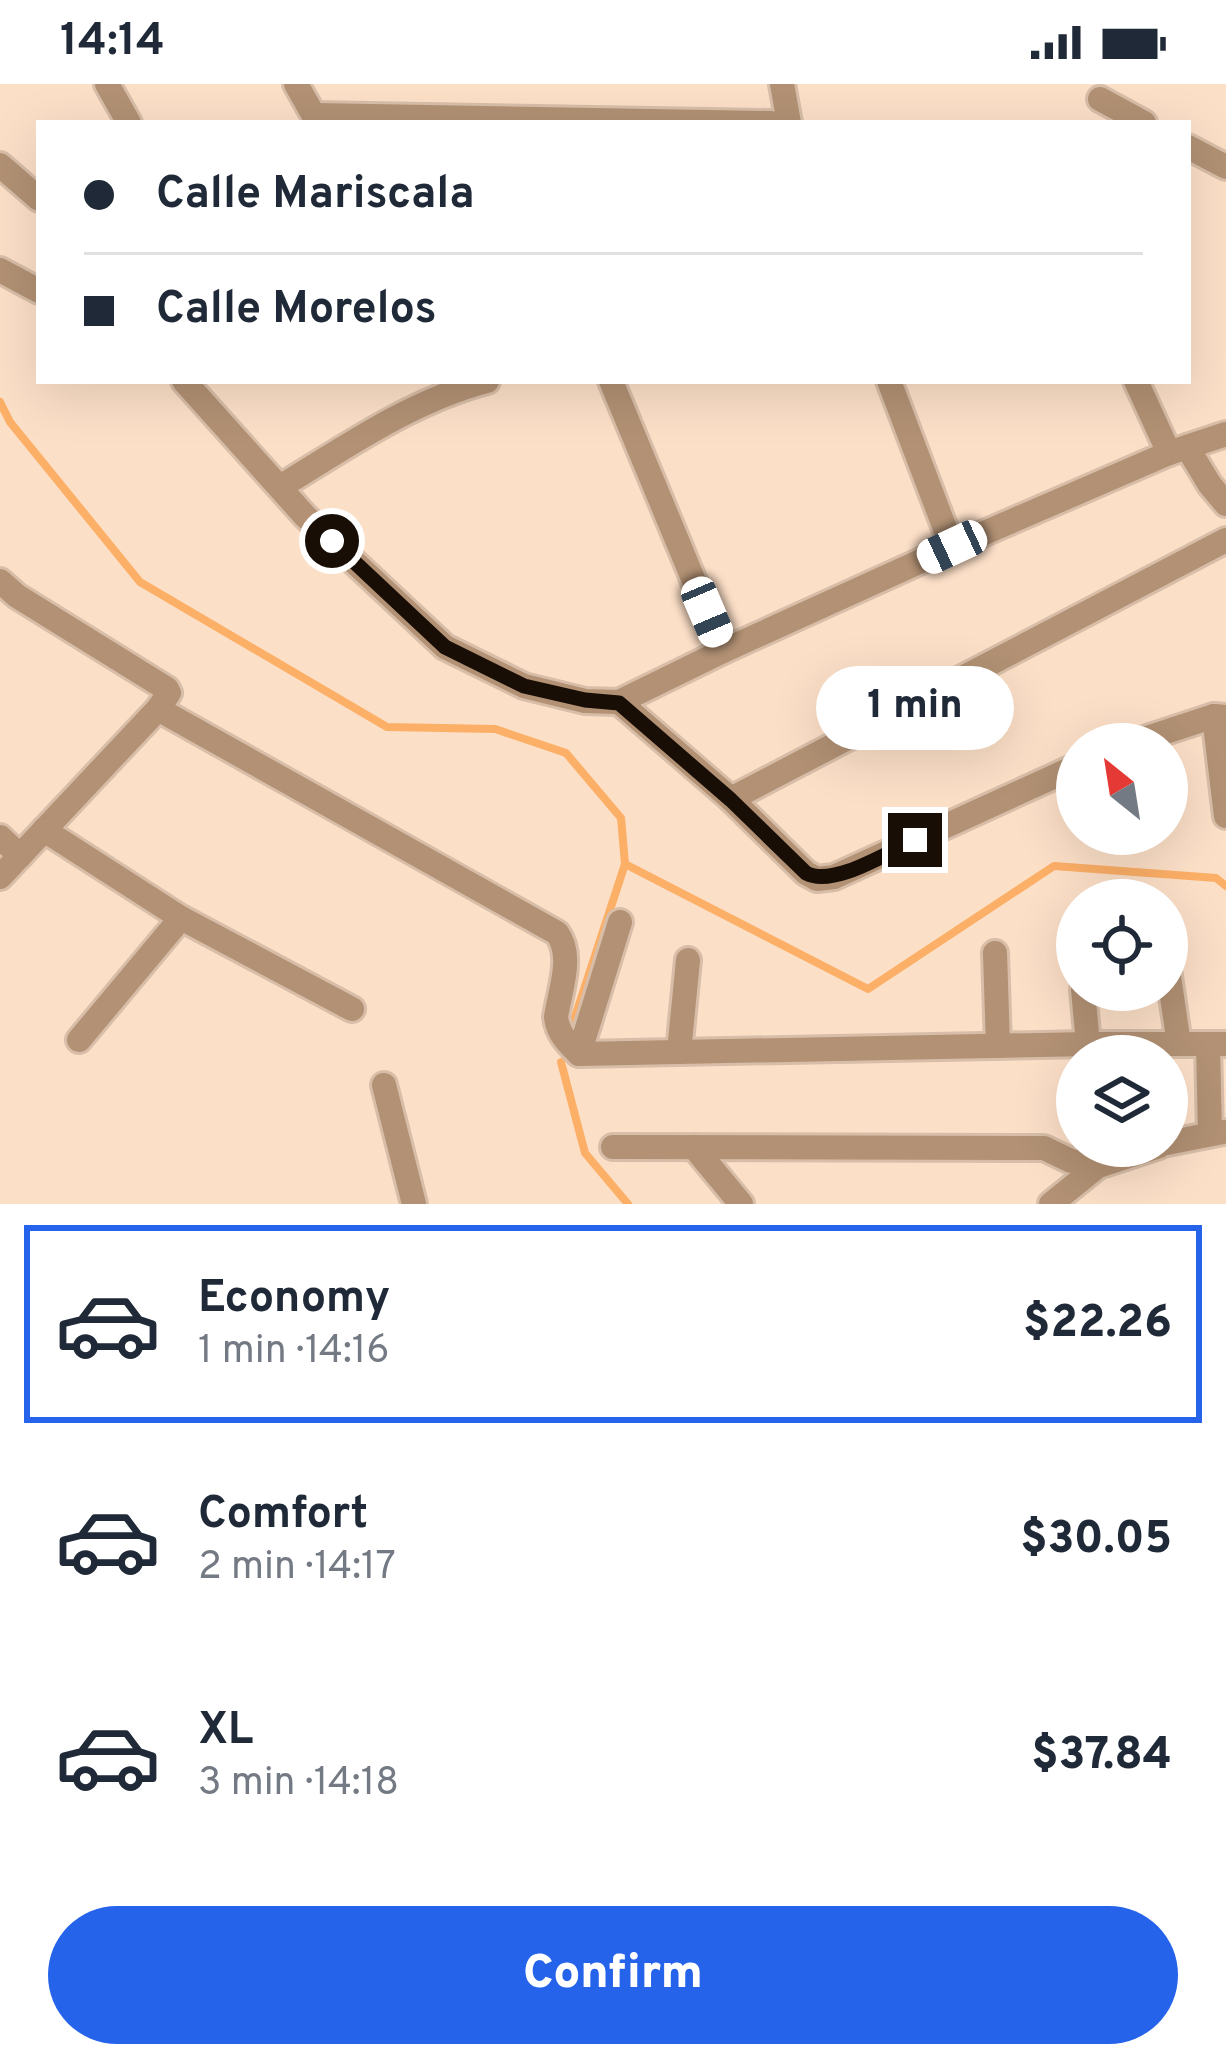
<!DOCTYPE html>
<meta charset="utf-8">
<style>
:root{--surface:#fff;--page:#f6f6f7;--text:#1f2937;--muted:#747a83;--line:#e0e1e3;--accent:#2563eb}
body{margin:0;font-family:Overpass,sans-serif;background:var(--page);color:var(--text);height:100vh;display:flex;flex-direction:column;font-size:45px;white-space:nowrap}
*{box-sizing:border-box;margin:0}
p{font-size:39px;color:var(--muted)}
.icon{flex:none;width:66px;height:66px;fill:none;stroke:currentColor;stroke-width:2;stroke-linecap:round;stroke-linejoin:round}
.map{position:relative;height:1120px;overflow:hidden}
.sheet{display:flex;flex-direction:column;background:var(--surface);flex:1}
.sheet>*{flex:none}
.top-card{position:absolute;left:36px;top:36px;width:1155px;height:264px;border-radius:0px;box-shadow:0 12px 48px #0002;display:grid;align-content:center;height:264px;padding:0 48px;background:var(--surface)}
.needle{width:78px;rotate:330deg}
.fabs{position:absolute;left:1056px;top:639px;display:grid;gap:24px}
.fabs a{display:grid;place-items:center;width:132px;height:132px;border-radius:50%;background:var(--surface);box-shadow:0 12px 48px #0002;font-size:60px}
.end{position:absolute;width:54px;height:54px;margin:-27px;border:15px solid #180e06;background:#fff;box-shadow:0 0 0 6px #fff}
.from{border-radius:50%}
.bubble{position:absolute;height:84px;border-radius:42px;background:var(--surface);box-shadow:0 12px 48px #0002;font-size:39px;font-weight:800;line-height:84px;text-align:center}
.car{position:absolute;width:36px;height:72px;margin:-36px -18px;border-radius:15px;box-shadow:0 0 9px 3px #0007;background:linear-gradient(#fff 24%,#345 0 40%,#fff 0 76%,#345 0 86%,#fff 0)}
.top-card b{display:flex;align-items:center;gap:42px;height:114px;font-size:45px}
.top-card b+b{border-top:3px solid var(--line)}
.top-card i{width:30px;height:30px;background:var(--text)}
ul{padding:21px 0 0;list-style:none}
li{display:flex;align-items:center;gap:36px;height:198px;margin:0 24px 18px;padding:0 24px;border:6px solid transparent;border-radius:0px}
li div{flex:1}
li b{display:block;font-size:45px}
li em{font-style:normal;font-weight:800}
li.selected{border-color:var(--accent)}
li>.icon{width:108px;height:108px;stroke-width:1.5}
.button{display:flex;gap:24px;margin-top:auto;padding:24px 48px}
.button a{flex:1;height:138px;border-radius:72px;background:var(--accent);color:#fff;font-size:48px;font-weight:800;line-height:138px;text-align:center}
.status{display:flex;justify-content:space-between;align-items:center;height:84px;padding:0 60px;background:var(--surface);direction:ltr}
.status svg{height:33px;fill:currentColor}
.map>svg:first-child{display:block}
</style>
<div class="status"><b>14:14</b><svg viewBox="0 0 49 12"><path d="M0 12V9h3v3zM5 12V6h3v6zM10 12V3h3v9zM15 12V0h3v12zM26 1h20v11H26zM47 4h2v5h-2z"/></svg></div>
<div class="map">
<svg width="1226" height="1120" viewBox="0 0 1226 1120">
<rect width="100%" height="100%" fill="#fcdfc7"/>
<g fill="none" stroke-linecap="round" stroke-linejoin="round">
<!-- stream -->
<g stroke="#fcaf67" stroke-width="8">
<polyline points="0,318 10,338 140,498 387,643 495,645 566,669 621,734 625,780 573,939"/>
<polyline points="625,780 868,905 1054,782 1216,794 1226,802"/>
<polyline points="561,978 585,1069 628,1120"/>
</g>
<defs>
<g id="minor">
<polyline points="107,0 129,39"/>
<polyline points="296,0 318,39"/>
<polyline points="782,0 789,39"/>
<polyline points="1100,15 1144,39"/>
<polyline points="314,31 771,39"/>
<polyline points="1188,63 1226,83"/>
<polyline points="0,81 39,115"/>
<polyline points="0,186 39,207"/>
<polyline points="184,297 305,432 445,563 524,602 585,617 619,618 723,567 952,463 1169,369 1226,350"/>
<polyline points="611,297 723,567"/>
<polyline points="889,297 952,463"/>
<polyline points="1136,297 1169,369"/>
<polyline points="1187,363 1210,401 1226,420"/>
<path d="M280,403C346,363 411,317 487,297"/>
<polyline points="0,497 17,512 167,605 169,609 158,625 0,793"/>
<polyline points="619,618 731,715 806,789 817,795 834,793 1077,682"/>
<path d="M158,625L557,849C574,872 560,906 556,933C558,950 568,959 579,970L1088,960H1226"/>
<polyline points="1214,632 1226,732"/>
<polyline points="1129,660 1214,632 1226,633"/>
<polyline points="731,715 1226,456"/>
<polyline points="44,746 181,834 352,925"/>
<polyline points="0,753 20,772"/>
<polyline points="995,869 998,962"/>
<polyline points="1167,879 1179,960"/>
<polyline points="1083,906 1088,960"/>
<polyline points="79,956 181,834"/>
<polyline points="1208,960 1210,1049"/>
<polyline points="679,968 688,876"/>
<polyline points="579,970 620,838"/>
<polyline points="384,1001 414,1120"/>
<polyline points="1167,1059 1223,1048"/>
<polyline points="613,1063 1044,1064 1071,1077 1098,1082"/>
<polyline points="694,1063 741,1120"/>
<polyline points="1051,1120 1098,1082 1159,1062"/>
</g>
</defs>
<!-- minor casing -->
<use href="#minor" stroke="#d8bea8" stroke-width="30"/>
<!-- minor -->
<use href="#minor" stroke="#b29174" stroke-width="24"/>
</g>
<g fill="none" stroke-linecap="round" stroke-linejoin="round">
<!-- route -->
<path stroke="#180e06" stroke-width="15" d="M332,457L445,563L524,602L585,616L619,619L731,716L806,789C833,804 888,768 915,756"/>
</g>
</svg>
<div class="fabs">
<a><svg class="needle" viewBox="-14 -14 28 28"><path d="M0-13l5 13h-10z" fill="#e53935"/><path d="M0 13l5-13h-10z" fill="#747a83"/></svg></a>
<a><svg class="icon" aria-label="locate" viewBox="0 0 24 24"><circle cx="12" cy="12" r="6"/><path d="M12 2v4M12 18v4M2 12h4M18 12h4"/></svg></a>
<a><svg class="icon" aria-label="layers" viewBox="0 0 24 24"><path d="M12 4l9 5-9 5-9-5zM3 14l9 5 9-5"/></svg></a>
</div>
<i class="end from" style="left:332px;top:457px"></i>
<i class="end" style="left:915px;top:756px"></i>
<div class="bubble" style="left:816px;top:582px;width:198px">1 min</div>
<i class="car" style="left:952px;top:463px;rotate:245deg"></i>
<i class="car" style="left:707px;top:528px;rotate:157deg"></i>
<div class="top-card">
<b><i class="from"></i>Calle Mariscala</b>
<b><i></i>Calle Morelos</b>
</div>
</div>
<section class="sheet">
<ul>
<li class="selected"><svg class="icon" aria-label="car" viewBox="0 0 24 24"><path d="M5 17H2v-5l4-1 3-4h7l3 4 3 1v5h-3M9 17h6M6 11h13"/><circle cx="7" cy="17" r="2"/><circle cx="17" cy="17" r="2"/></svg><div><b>Economy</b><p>1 min · 14:16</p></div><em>$22.26</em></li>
<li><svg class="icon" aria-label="car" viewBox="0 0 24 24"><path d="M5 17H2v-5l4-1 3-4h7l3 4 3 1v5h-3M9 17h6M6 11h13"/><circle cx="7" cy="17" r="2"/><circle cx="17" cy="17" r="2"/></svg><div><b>Comfort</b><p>2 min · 14:17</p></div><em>$30.05</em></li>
<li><svg class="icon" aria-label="car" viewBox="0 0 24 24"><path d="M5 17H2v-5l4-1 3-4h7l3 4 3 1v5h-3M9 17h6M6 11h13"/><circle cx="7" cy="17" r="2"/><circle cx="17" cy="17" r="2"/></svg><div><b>XL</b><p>3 min · 14:18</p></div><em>$37.84</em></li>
</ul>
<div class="button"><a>Confirm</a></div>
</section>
